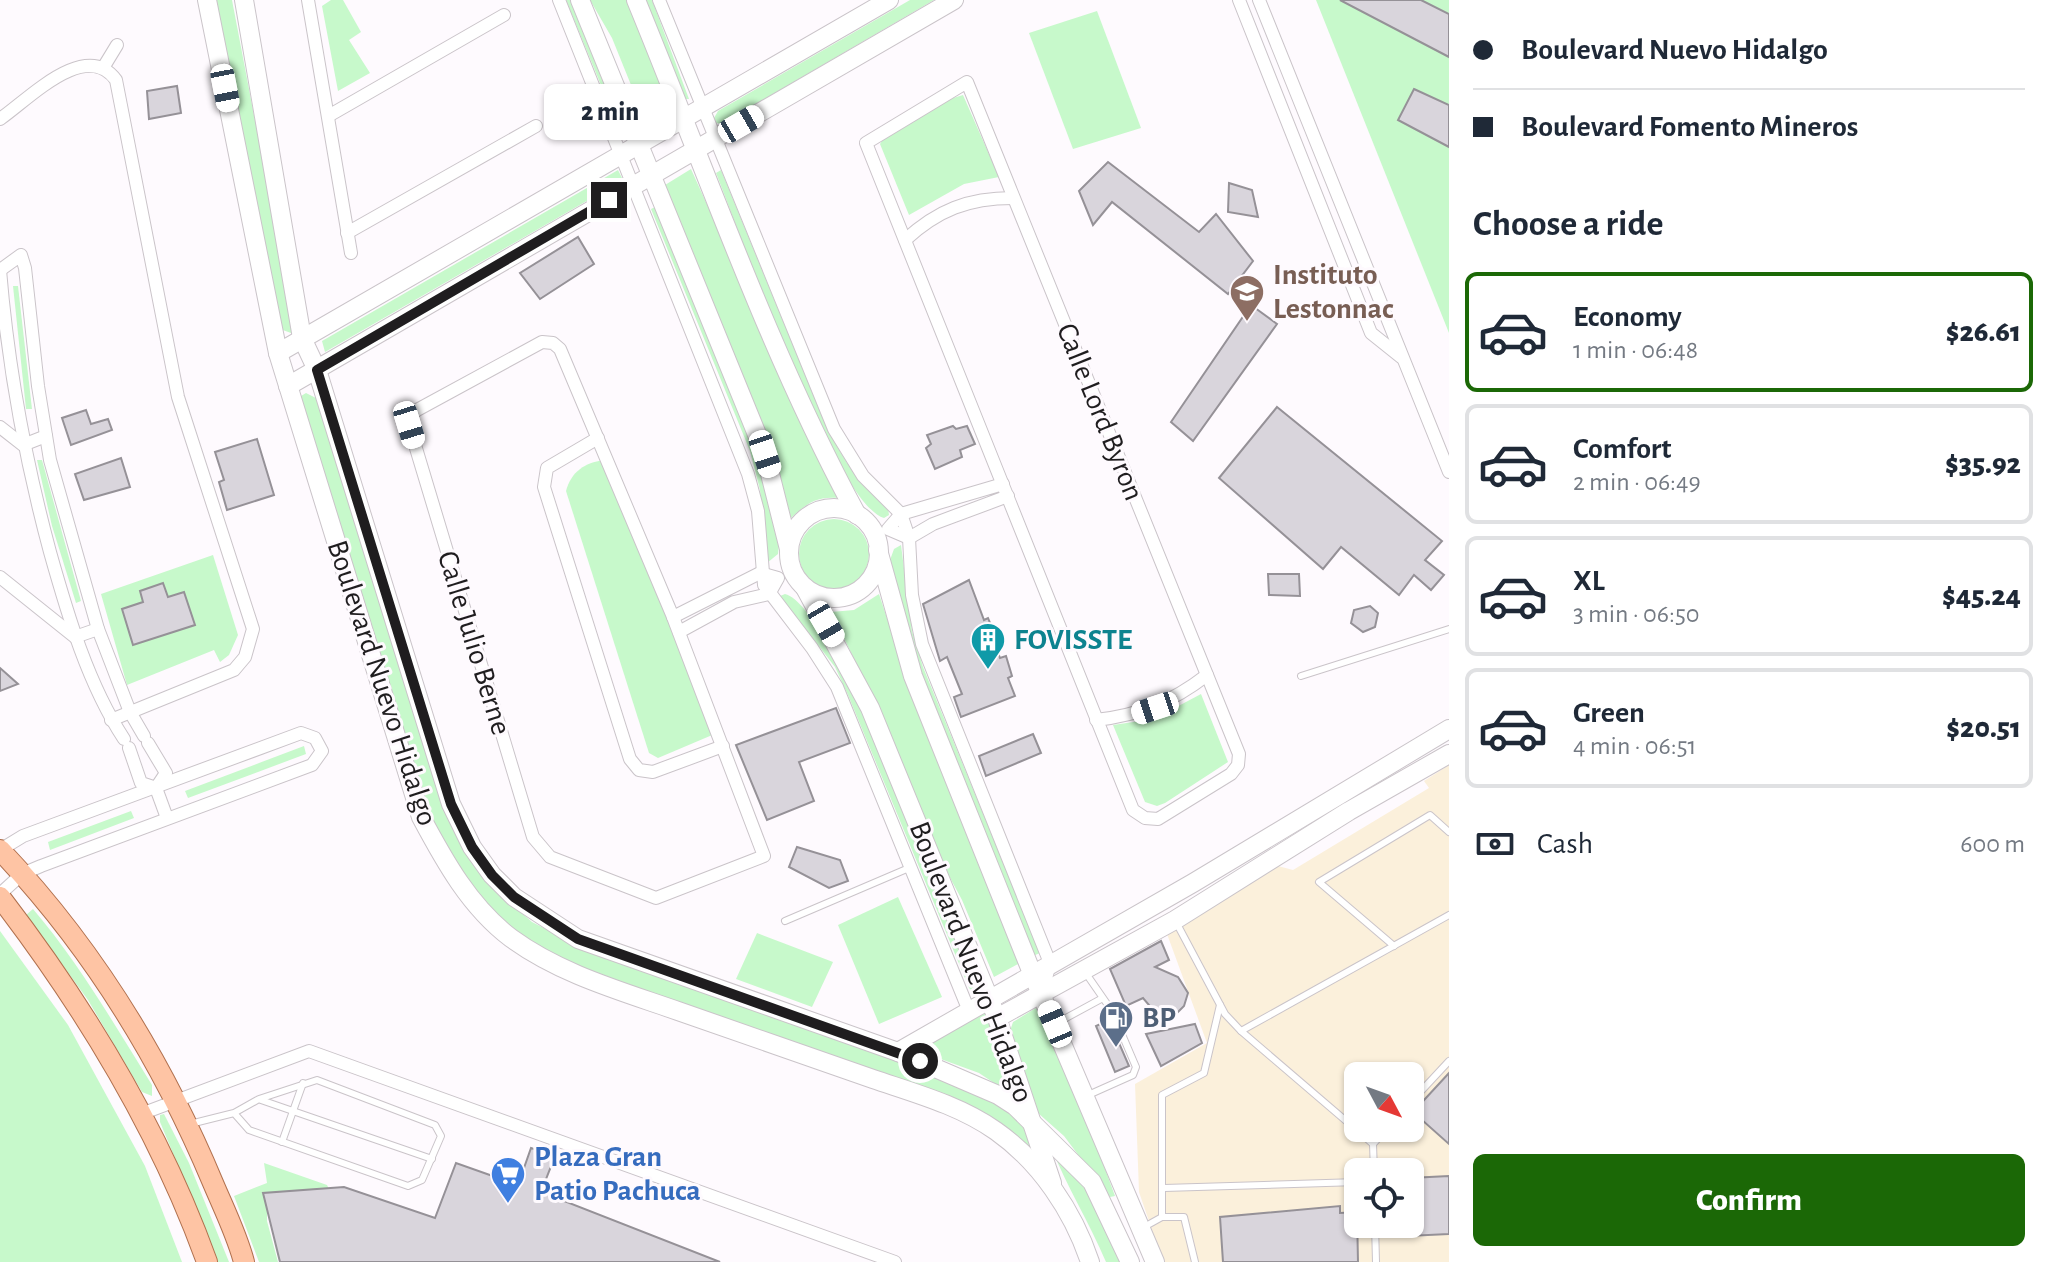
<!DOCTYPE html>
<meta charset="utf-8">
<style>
:root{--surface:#fff;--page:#f6f6f7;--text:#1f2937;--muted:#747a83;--line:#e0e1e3;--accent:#1b6806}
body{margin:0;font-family:"Alegreya Sans",sans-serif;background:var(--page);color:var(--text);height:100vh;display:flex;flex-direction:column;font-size:30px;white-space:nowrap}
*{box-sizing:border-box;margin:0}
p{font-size:26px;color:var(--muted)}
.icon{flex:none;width:44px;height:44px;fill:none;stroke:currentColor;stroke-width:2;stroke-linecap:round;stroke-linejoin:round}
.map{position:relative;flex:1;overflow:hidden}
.details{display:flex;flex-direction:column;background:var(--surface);width:600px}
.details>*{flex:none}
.banner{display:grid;align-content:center;height:176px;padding:0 24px;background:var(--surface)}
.needle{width:52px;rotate:131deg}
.buttons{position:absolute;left:1344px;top:1062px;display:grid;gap:16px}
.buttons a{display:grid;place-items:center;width:80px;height:80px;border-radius:12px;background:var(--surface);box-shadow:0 2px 6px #0004;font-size:40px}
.end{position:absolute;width:36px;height:36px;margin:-18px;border:10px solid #1f1d1f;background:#fff;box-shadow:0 0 0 4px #fff}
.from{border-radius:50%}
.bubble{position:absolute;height:56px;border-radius:12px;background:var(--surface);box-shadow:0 2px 6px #0004;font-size:26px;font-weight:800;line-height:56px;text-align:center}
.car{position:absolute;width:24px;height:48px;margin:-24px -12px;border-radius:10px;box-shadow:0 0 6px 2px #0007;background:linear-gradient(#fff 24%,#345 0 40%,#fff 0 76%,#345 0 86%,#fff 0)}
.banner b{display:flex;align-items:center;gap:28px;height:76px;font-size:30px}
.banner b+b{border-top:2px solid var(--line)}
.banner i{width:20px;height:20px;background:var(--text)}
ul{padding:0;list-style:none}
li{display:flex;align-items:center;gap:24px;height:120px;margin:0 16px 12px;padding:0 8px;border:4px solid var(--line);border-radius:12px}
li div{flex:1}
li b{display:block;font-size:30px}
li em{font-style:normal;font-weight:800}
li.on{border-color:var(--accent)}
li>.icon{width:72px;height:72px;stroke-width:1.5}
h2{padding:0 24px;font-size:36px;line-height:96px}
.pay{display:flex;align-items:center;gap:20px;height:88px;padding:0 24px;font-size:30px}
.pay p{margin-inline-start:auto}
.cta{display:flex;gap:16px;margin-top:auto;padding:16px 24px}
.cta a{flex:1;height:92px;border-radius:12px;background:var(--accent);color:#fff;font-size:32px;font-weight:800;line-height:92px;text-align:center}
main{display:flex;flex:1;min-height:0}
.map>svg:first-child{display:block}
</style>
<main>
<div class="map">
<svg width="1449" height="1262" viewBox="0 0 1449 1262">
<rect width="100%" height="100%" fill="#fefafe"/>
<!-- commercial -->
<path fill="#fbf0db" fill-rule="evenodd" d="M1449,765V1262H1163L1139,1192L1135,1084L1207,1043L1167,934L1278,866L1293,870L1429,788L1424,781ZM1358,1076H1410V1128H1358ZM1358,1172H1410V1224H1358Z"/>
<!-- green -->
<g fill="#c7f9cb">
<polygon points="216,0 232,0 295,330 291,333 280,329"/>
<polygon points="331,0 343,0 361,32 349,40 370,73 338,91 322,6"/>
<polygon points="566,0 573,0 624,130 619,129"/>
<polygon points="590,0 629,0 671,108 649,121 644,117 612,38"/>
<polygon points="644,0 652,0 689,99 684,99"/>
<polygon points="910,0 934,0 722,124 716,123 714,118 718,111"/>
<polygon points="1316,0 1449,0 1449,333"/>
<polygon points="1097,11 1141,128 1073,149 1029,33"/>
<polygon points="963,95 999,177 964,184 909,215 880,144 884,138 950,99"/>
<path d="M691,169L839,498C817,496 807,503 791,518L778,468L665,185Z"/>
<polygon points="618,170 623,180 325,352 322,341"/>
<path d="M721,170L828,431L847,463L888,508L889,515L884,518C835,504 739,230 716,173Z"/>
<polygon points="657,206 755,447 779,545 778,554 767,563 760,490 750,451 651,209"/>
<polygon points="13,286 18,286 32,409 26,409"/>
<path d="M306,393L318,399L433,771L510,903L532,922L601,957L927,1071L996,1102L1027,1125L1041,1160L1013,1134C909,1094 805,1054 701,1014C634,988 555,968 500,918C460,882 436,829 416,779L300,403L301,396Z"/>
<polygon points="37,460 42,460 81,601 76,603 52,526"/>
<path d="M605,460L717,733L658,758L649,753L566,491C571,472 585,462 605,460Z"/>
<circle cx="834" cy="554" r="35"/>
<polygon points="901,545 912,631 923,667 1040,953 1033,956 917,669 890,560 894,549"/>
<polygon points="213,555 238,635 229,655 220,662 214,650 127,685 101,594"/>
<path d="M785,594C836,607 949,924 975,985L973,992L969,988L848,695L835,667L780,596Z"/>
<polygon points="879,594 907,679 1020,963 994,977 962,900 934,848 874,699 831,612 854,610"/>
<polygon points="1201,694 1228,762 1165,803 1157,806 1145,802 1113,725 1154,719"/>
<polygon points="304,746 306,754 188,798 185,791"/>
<polygon points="131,811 134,818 50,850 48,842"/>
<polygon points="898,897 942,997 879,1024 838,925"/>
<path d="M33,909C79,963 114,1024 152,1085V1096L142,1092L88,1000L26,915Z"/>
<polygon points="0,931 68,1025 145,1166 182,1262 0,1262"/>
<polygon points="757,933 833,962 812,1007 736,979"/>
<polygon points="1039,1006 1076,1090 1115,1196 1110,1197 1064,1136 1038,1113 1010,1031 1013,1022"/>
<polygon points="985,1011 1018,1099 979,1073 916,1050"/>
<polygon points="164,1114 189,1163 229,1262 218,1262 160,1122 160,1115"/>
<path d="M1051,1147L1098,1205L1122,1262H1106C1089,1222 1067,1187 1051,1147Z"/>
<polygon points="264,1163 327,1185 330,1191 267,1199 267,1221 278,1262 259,1262 234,1196 267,1183"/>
</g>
<!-- building -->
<g fill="#d9d5dc" stroke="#959197" stroke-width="2">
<polygon points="1340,0 1421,0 1449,14 1449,57"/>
<polygon points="177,86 181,113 149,119 147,91"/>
<polygon points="1414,89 1449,105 1449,147 1398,120"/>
<polygon points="1108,162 1199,232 1216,214 1253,261 1228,294 1112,202 1093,225 1079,191"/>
<polygon points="1229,183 1252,190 1258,217 1228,212"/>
<polygon points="578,237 594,264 540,299 520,273"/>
<polygon points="1251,305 1277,324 1193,441 1171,422"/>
<polygon points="1277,407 1442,541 1425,560 1444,575 1431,590 1414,575 1399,595 1341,547 1323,569 1219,478"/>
<polygon points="86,410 91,424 108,419 112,430 71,445 62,418"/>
<polygon points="953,426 956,429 967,426 975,444 960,450 962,457 935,469 926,448 931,444 927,435"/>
<polygon points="257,439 274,495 227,510 219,482 224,480 215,452"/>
<polygon points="121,458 130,487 84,500 75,474"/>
<polygon points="1268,574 1299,574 1300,596 1269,595"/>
<polygon points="969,580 984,620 988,618 996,637 993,639 1000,658 1006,656 1012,676 1008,678 1015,696 961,717 954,697 962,694 947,657 940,661 923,604"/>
<polygon points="163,583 168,597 184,592 195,625 133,645 122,609 143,602 140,591"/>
<polygon points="1370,606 1378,613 1375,627 1363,632 1351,623 1354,610"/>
<polygon points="0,668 18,684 0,691"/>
<polygon points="836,708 850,743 799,762 814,801 767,820 736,745"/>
<polygon points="1033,734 1041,753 986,776 979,756"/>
<polygon points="797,847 840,860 848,881 829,888 789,867"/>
<polygon points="1161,941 1169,960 1155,967 1178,977 1188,993 1184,1006 1171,1019 1154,1011 1143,998 1126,1006 1110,969"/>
<polygon points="1109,1020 1129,1066 1115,1072 1096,1026"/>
<polygon points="1195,1024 1202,1043 1161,1066 1146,1034"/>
<polygon points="1449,1073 1449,1144 1413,1112"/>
<polygon points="531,1148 555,1156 541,1192 720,1262 280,1262 263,1193 344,1187 435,1218 456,1163 518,1185"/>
<polygon points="1449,1176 1449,1234 1408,1236 1410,1178"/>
<polygon points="1340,1206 1340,1213 1357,1212 1358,1262 1223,1262 1220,1217"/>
</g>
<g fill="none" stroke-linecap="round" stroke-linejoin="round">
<defs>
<g id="lane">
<polyline points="1301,676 1449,629"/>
<polyline points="785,921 909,868"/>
<polyline points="1176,922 1225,1014 1241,1031"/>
<polyline points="1394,946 1319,882 1430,815 1449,832"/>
<polyline points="1085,972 1112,1011 1136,1067 1133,1075 1086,1096"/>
<polyline points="1055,1024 1101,999"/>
<polyline points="261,1100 432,1159"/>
<polyline points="1410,1103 1449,1061"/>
<polyline points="190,1124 234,1113 259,1099 317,1080 435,1125 441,1136 422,1180 408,1186 249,1130 234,1113"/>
<polyline points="1388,1128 1373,1144 1241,1031 1449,915"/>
<polyline points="282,1142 303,1083"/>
<polyline points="1373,1144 1374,1172"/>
<polyline points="1164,1188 1358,1182"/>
<polyline points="1162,1217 1162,1095 1204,1073 1220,1005"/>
<polyline points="1375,1224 1376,1262"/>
<polyline points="1144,1227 1162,1217 1184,1217 1195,1262"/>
</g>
<g id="street">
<polyline points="308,0 351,253"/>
<polyline points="559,0 748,474 758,511 764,585 812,648 837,687 969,1011"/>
<polyline points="659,0 834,429 863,476 901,514 909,538 912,595 922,644 1050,963 1042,994"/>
<polyline points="1239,0 1371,333 1401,357"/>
<polyline points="1259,0 1449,472"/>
<polyline points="103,68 117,45"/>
<polygon points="967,82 1239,754 1238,765 1231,774 1158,819 1145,818 1133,810 866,143"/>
<polyline points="330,115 504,15"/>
<path d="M0,119C30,98 86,39 116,80L178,397L253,629L245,657L234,670L111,720"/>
<polyline points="347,233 536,126"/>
<path d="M905,240C938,210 968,198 1013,198"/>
<polyline points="0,270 21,255 25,268 38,386 50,460 98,629 130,712 144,736"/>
<path d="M0,270C8,367 25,459 50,552C68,616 88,684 124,739"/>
<polygon points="542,342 553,343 560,349 673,617 764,856 656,898 550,857 533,837 409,425 410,415 417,410"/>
<polyline points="0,427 23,445 46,436"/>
<polyline points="598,438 547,468 544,487 630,759 639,770 653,772 723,746"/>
<polyline points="1003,484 901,514 888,529 909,538 933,524 1008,496"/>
<polyline points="0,577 75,637 98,629"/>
<polyline points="673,617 760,573 778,578 769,594 734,602 679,632"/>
<path d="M1096,720C1140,715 1172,702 1207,675"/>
<polyline points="129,748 141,783 156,788 166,773 148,743"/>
<polyline points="156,788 167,818"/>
<polyline points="0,850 23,836 301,733 315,738 322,751 312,765 41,866 22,874 0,894"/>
<polyline points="141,1114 309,1051 895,1262"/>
</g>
<g id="secondary">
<path d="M207,0L278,353L421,817C445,862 470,907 511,938C560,974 621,991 678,1011C743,1034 808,1056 873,1079C914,1093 959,1105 996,1131C1040,1162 1073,1211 1090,1262"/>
<polyline points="244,0 302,338 317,370 451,804 472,847 492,875 514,897 578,939 898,1052 998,1095 1015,1106 1092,1182 1130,1262"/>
<polyline points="580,0 765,454 789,549"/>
<path d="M636,0C706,170 769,353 857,515"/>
<polyline points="278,353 889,0"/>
<polyline points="288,386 954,0"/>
<circle cx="834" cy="553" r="45"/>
<polyline points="878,550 913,676 1032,973 1155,1262"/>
<polyline points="805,588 870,708 997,1018 1052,1183"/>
<polyline points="997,1018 1175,920 1349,811 1449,754"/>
<polyline points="898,1052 1193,883 1449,729"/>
</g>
<g id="primary">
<path d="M0,850C91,946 162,1061 213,1183C224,1209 237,1235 244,1262"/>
<path d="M0,897C86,1009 159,1129 207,1262"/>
</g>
</defs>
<!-- lane casing -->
<use href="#lane" stroke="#cac4c9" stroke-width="8"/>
<!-- street casing -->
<use href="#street" stroke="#cac4c9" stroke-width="14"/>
<!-- secondary casing -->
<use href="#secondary" stroke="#cac4c9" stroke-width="20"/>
<!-- primary casing -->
<use href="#primary" stroke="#b0704e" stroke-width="22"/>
<!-- lane -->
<use href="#lane" stroke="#fff" stroke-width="6"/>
<!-- street -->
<use href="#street" stroke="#fff" stroke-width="12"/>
<!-- secondary -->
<use href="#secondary" stroke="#fff" stroke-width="18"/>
<!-- primary -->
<use href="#primary" stroke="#fec4a4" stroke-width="20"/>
</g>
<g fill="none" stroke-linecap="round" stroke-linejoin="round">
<!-- route -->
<polyline stroke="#1f1d1f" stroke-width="10" points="609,200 317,370 451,804 472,847 492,875 514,897 578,939 920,1061"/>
</g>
<!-- icons -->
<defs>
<symbol id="school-pin" viewBox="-11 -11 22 30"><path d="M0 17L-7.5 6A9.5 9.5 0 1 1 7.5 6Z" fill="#8d6e63" stroke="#fefafe"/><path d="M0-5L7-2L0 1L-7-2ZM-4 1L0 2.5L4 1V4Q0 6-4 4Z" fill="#fff"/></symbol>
<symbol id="building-pin" viewBox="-11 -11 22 30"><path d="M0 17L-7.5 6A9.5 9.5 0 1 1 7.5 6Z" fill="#0f9aa8" stroke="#fefafe"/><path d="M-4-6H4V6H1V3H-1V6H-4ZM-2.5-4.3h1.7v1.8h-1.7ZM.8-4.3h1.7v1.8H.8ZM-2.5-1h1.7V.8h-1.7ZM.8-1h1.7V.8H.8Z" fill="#fff"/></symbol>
<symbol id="fuel-pin" viewBox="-11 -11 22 30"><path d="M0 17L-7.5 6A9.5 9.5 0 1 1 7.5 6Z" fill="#5c6f8a" stroke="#fefafe"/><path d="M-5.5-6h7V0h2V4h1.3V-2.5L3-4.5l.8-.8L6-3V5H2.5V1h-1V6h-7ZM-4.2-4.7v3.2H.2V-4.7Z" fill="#fff"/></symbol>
<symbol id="supermarket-pin" viewBox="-11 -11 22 30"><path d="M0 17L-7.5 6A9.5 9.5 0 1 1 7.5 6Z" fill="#3f7fe0" stroke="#fefafe"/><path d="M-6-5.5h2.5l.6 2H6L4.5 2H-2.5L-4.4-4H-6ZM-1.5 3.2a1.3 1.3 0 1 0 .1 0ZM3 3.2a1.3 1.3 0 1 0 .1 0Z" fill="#fff"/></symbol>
</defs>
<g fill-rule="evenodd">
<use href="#school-pin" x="1227" y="272" width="40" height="54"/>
<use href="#building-pin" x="968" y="620" width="40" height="54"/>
<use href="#fuel-pin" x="1096" y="998" width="40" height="54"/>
<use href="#supermarket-pin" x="488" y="1154" width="40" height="54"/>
</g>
<g text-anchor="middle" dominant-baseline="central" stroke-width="6" stroke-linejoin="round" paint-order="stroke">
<!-- education labels -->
<g font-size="30" font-weight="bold" fill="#785e54" stroke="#fefafe" text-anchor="start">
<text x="1273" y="275">Instituto<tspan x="1273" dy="34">Lestonnac</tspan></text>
</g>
<!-- street labels -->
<g font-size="30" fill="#1f1d1f" stroke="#fefafe">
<text transform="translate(1100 412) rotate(68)">Calle Lord Byron</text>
<text transform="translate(474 643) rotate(73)">Calle Julio Berne</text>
<text transform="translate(382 683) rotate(72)">Boulevard Nuevo Hidalgo</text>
<text transform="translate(971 962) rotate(69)">Boulevard Nuevo Hidalgo</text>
</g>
<!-- culture labels -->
<g font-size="30" font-weight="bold" fill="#0d838f" stroke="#fefafe" text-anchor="start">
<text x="1014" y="640">FOVISSTE</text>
</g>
<!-- service labels -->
<g font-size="30" font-weight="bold" fill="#4e5e75" stroke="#fefafe" text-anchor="start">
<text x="1142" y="1018">BP</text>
</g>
<!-- shop labels -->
<g font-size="30" font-weight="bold" fill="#366cbe" stroke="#fefafe" text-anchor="start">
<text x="534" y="1157">Plaza Gran<tspan x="534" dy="34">Patio Pachuca</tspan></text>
</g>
</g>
</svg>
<div class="buttons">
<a><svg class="needle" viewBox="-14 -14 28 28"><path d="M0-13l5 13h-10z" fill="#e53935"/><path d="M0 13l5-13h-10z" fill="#747a83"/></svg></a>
<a><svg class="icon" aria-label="locate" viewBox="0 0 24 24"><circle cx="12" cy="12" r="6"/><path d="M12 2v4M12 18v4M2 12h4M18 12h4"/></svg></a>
</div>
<i class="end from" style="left:920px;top:1061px"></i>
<i class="end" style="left:609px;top:200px"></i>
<div class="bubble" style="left:544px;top:84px;width:132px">2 min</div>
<i class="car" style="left:225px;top:88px;rotate:169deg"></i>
<i class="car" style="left:741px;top:124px;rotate:60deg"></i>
<i class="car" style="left:409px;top:425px;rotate:163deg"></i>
<i class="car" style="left:765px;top:454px;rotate:162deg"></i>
<i class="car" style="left:826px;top:624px;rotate:150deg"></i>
<i class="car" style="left:1155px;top:708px;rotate:252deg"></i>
<i class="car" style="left:1055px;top:1024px;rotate:337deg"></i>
</div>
<section class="details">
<div class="banner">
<b><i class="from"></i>Boulevard Nuevo Hidalgo</b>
<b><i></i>Boulevard Fomento Mineros</b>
</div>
<h2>Choose a ride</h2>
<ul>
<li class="on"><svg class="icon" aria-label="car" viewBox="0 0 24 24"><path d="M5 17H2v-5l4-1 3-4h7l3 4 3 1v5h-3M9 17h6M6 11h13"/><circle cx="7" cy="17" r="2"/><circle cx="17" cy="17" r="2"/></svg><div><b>Economy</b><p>1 min · 06:48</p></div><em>$26.61</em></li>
<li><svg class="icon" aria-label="car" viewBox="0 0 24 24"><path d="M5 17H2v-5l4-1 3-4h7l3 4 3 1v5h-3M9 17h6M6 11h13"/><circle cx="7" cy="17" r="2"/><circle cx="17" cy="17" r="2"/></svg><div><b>Comfort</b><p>2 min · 06:49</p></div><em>$35.92</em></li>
<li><svg class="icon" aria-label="car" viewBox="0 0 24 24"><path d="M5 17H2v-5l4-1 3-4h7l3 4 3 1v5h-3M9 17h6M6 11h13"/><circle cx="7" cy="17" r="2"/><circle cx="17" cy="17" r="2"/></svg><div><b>XL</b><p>3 min · 06:50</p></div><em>$45.24</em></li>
<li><svg class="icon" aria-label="car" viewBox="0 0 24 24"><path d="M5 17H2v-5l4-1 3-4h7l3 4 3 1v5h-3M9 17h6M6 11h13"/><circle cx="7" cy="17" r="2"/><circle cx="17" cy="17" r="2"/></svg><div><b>Green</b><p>4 min · 06:51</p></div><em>$20.51</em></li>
</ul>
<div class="pay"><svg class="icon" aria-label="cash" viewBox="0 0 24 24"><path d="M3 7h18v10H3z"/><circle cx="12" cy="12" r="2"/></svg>Cash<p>600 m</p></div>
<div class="cta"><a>Confirm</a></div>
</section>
</main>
